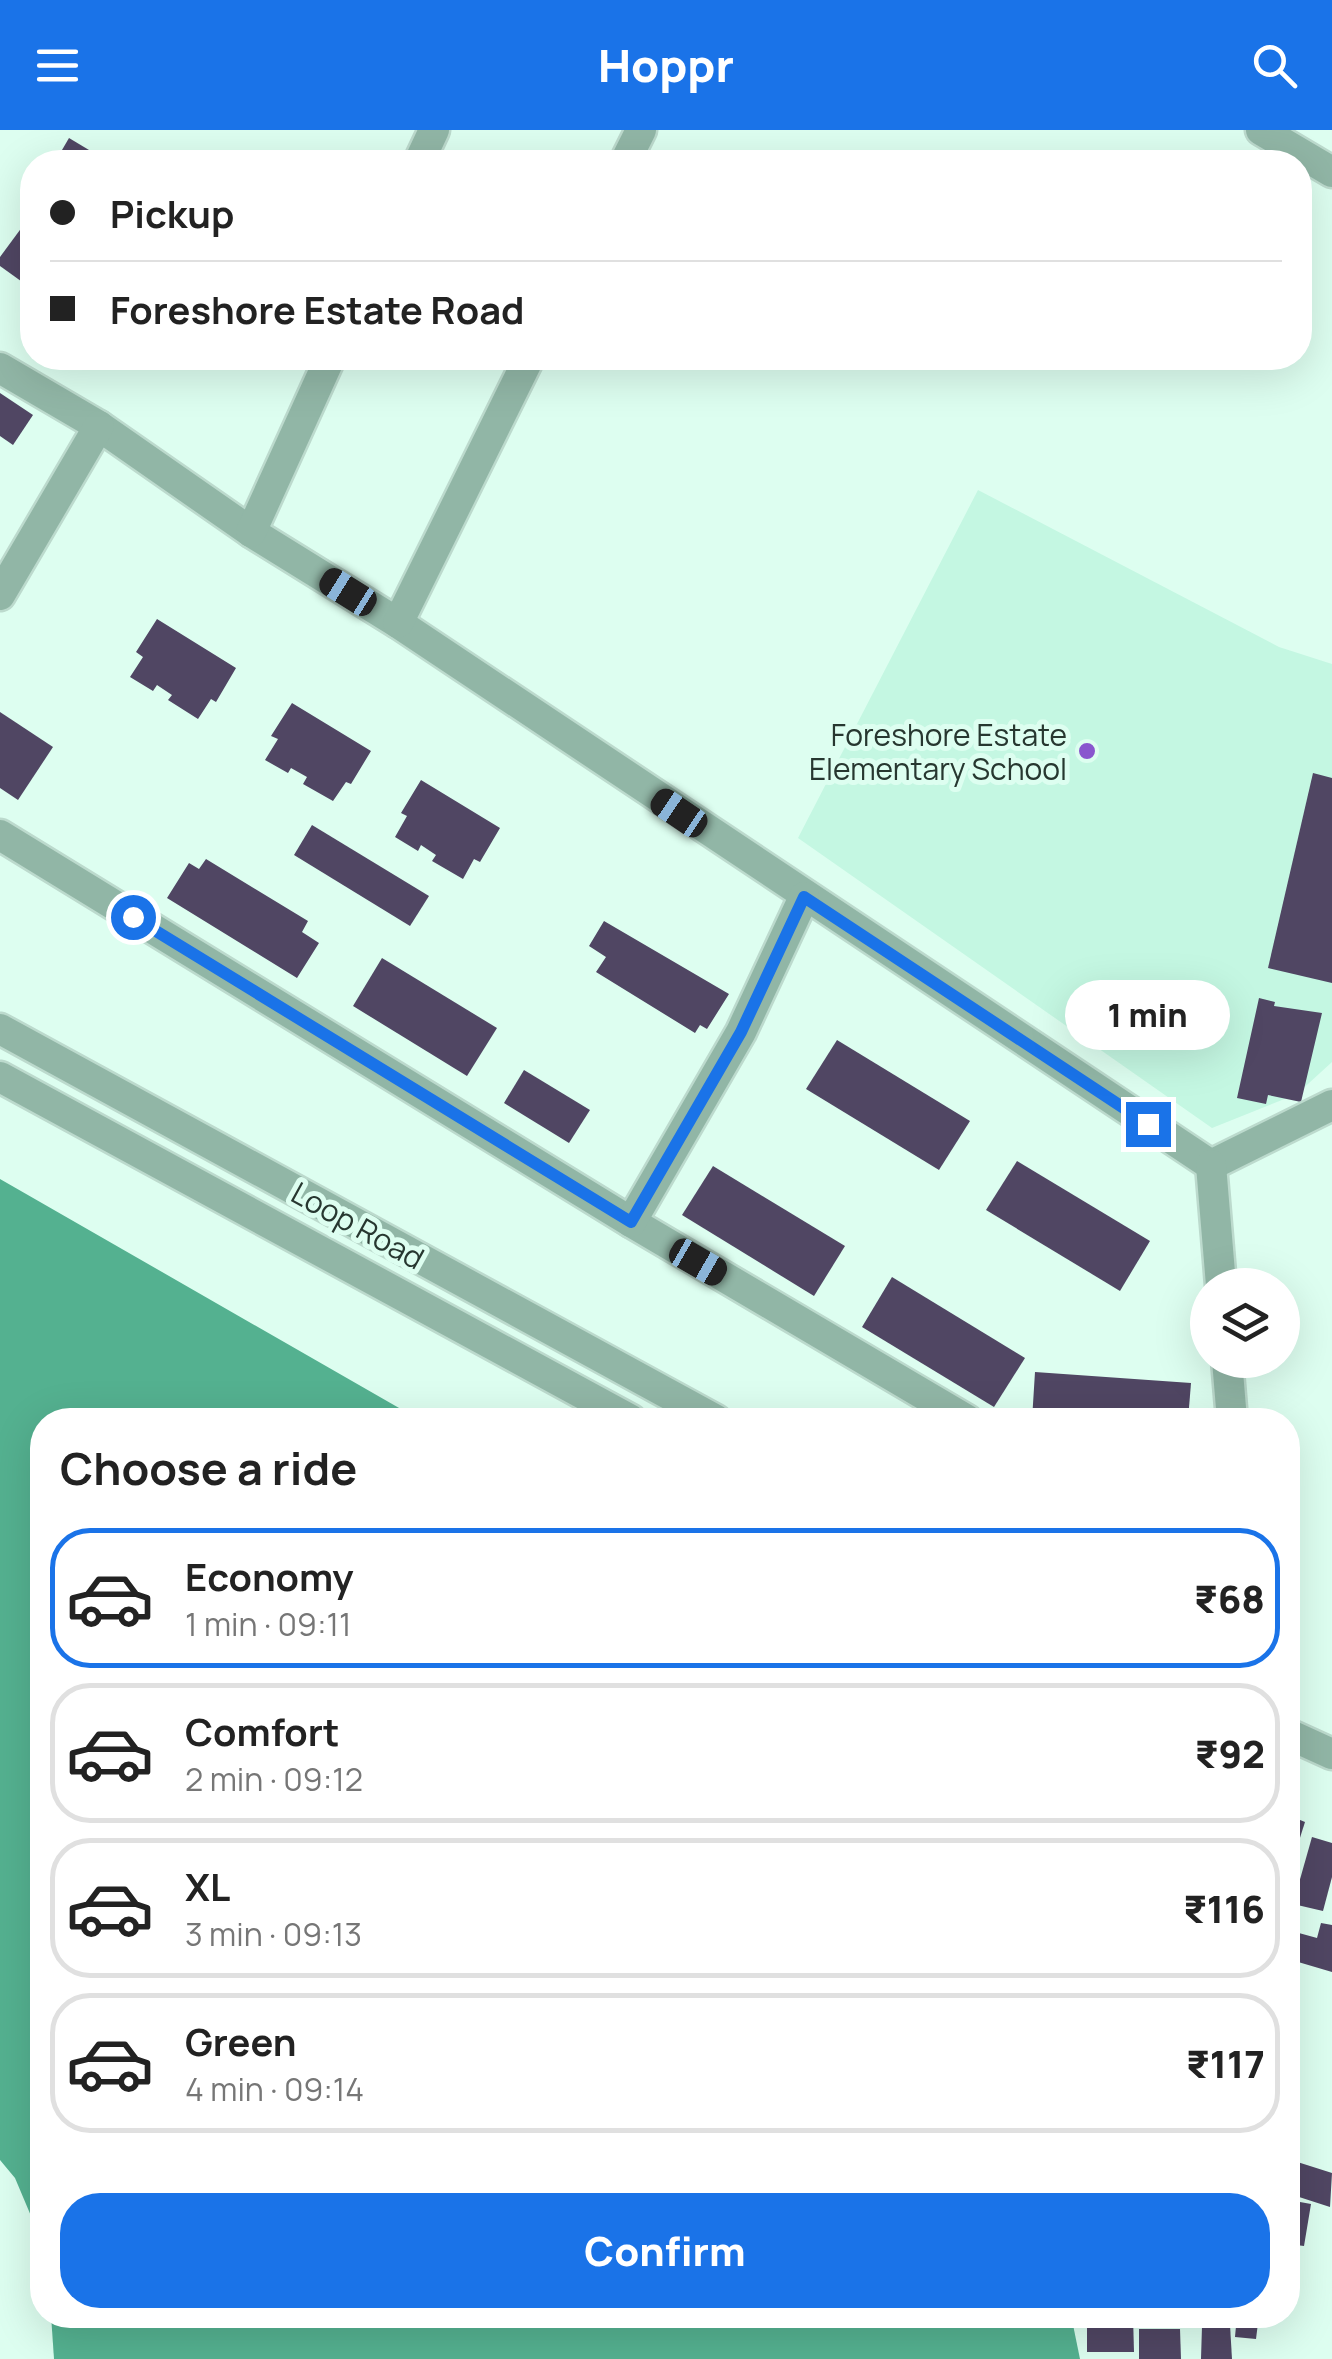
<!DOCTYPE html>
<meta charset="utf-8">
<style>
:root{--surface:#fff;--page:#f6f6f6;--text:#222;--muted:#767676;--line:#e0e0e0;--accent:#1a73e8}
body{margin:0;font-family:Manrope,sans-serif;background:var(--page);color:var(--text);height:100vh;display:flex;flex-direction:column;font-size:38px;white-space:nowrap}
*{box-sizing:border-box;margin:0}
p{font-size:32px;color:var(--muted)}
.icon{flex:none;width:55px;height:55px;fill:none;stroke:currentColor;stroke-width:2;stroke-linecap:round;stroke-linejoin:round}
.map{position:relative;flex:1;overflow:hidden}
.details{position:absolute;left:30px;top:1278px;width:1270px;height:920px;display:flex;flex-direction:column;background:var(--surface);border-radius:40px;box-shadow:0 10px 40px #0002}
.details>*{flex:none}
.top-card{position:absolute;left:20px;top:20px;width:1292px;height:220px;border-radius:40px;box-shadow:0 10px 40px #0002;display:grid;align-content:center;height:220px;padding:0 30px;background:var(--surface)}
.buttons{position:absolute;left:1190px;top:1138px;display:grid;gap:20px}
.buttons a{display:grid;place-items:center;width:110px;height:110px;border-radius:50%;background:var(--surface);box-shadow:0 10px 40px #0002;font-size:50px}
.end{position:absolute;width:45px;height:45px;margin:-22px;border:12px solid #1a73e8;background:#fff;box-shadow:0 0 0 5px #fff}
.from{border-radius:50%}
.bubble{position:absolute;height:70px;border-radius:35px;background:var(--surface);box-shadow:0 10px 40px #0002;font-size:32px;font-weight:800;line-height:70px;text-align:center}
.car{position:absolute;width:30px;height:60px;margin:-30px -15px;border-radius:12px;box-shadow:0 0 8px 2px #0007;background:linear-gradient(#222 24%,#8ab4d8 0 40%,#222 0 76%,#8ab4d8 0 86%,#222 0)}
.top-card b{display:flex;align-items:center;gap:35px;height:95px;font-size:38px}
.top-card b+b{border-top:2px solid var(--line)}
.top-card i{width:25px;height:25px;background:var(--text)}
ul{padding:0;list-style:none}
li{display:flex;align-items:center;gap:30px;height:140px;margin:0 20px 15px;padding:0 10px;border:5px solid var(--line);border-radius:40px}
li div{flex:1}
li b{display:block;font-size:38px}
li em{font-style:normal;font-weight:800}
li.selected{border-color:var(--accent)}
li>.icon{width:90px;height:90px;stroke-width:1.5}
h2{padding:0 30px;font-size:45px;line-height:120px}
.button{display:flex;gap:20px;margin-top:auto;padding:20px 30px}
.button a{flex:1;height:115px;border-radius:40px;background:var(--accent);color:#fff;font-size:40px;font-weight:800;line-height:115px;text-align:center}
header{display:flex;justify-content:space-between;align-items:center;height:130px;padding:0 30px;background:var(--accent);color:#fff;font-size:45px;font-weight:800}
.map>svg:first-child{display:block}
</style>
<header><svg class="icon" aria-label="menu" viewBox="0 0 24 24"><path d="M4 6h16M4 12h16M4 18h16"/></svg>Hoppr<svg class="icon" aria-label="search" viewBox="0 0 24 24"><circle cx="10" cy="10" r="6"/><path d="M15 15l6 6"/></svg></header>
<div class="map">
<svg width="1332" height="2229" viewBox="0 0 1332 2229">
<rect width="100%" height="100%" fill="#ddfef0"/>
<!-- built -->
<polygon fill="#c4f7e2" points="978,360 1279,517 1332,534 1332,932 1297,964 1212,998 798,708"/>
<!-- water -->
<g fill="#54b190">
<polygon points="0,1049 420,1290 42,1290 42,2112 15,2048 0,2030"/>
<polygon points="51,2185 1071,2185 1080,2229 54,2229"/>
</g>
<!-- building -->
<g fill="#504663">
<polygon points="69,8 109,32 55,32"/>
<polygon points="28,89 32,92 32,159 0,136 0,127"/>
<polygon points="0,263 33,285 13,315 0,306"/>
<polygon points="157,489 236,538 216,572 211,569 198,589 168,570 172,565 157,555 153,561 130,547 143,527 136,522"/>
<polygon points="292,573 371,621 351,654 346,652 333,671 303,654 307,647 291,638 288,643 265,630 278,609 271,606"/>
<polygon points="0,582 53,617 18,670 0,658"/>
<polygon points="1313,643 1332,648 1332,853 1268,838"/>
<polygon points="421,650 500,698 480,732 474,729 463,749 432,731 436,725 421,715 418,721 395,707 407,686 401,683"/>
<polygon points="312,695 429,766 410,796 294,725"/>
<polygon points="206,729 308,791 302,802 319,813 297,848 167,768 189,733 199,739"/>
<polygon points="604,791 729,864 707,899 700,895 695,903 596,842 606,827 589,816"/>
<polygon points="382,828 497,898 467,946 353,876"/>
<polygon points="1259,868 1275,872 1274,876 1322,883 1301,972 1268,965 1266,974 1237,968"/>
<polygon points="837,910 970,991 939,1040 806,959"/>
<polygon points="524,940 590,980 569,1013 504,973"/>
<polygon points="1017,1031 1150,1111 1120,1161 986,1080"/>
<polygon points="713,1036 845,1116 814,1166 682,1085"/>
<polygon points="892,1147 1025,1228 994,1277 862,1197"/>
<polygon points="1035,1242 1191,1253 1188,1290 1032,1290"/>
<polygon points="1288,1685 1305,1692 1298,1714 1288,1709"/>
<polygon points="1312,1707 1332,1713 1332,1747 1323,1781 1293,1774"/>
<polygon points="1288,1716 1298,1720 1291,1741 1288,1740"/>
<polygon points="1321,1793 1332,1795 1332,1842 1288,1829 1288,1800 1317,1808"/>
<polygon points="1288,2029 1332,2043 1330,2077 1296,2066 1292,2087 1288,2086"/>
<polygon points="1300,2072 1311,2074 1304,2116 1288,2114 1288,2093 1295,2094"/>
<polygon points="1188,2185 1234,2185 1233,2191"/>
<polygon points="1237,2185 1259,2185 1256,2209 1235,2207"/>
<polygon points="1133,2186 1134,2222 1087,2222 1087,2187"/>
<polygon points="1230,2195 1232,2229 1201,2229 1202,2196"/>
<polygon points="1139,2199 1180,2199 1181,2229 1139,2229"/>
</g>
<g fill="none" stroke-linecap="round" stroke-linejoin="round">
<defs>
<g id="minor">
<polyline points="1261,0 1332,42"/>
<polyline points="419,32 434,0"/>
<polyline points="625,32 641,0"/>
<polyline points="0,238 99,296 251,402 398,493 1211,1035 1332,975"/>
<polyline points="251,402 330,228"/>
<polyline points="0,465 99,296"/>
<polyline points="398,493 529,228"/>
<polyline points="0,705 631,1092 967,1290"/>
<polyline points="0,899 716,1290"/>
<polyline points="0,947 631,1290"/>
<polyline points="1211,1035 1221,1155"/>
<polyline points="631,1092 741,902 804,767"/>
<polyline points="1227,1230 1232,1290"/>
<polyline points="1288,1604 1332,1624"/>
</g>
</defs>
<!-- minor casing -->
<use href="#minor" stroke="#bcdacd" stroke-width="35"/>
<!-- minor -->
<use href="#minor" stroke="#91b6a6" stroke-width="30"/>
</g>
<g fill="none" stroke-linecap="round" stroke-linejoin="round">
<!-- route -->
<polyline stroke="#1a73e8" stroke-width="12" points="133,787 631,1092 741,902 804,767 1148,994"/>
</g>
<!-- markers -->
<circle fill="#8956ce" stroke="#ddfef0" stroke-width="4" cx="1087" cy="621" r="10"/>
<g text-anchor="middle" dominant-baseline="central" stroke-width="10" stroke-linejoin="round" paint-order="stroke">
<!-- poi labels -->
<g font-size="30" fill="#273730" stroke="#ddfef0" text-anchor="end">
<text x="1067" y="604">Foreshore Estate<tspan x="1067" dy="34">Elementary School</tspan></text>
</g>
<!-- street labels -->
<g font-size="30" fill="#273730" stroke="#ddfef0">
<text transform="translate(358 1095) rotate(29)">Loop Road</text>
</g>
</g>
</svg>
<div class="buttons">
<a><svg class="icon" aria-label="layers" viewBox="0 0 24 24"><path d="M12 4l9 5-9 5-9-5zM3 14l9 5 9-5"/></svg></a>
</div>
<i class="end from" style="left:133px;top:787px"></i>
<i class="end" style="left:1148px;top:994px"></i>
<div class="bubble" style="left:1065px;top:850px;width:165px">1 min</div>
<i class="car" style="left:348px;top:462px;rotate:302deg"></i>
<i class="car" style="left:679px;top:683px;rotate:304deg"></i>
<i class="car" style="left:698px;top:1132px;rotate:120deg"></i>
<div class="top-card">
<b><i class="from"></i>Pickup</b>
<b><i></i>Foreshore Estate Road</b>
</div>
<section class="details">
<h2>Choose a ride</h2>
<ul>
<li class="selected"><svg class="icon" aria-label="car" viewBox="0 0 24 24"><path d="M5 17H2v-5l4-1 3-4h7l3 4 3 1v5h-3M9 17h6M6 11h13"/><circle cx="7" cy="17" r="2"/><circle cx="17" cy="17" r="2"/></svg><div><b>Economy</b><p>1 min · 09:11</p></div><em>₹68</em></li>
<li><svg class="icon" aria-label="car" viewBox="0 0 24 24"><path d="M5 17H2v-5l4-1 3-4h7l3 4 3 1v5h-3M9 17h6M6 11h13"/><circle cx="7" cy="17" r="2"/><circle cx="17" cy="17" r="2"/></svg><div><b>Comfort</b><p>2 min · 09:12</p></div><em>₹92</em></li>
<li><svg class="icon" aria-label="car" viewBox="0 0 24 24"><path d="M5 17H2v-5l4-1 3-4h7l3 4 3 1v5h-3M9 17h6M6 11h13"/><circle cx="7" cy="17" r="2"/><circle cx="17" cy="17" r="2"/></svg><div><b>XL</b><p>3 min · 09:13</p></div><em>₹116</em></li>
<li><svg class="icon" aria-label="car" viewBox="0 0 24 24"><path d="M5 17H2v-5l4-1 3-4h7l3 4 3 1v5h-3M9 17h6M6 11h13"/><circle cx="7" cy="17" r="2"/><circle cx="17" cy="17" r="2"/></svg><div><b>Green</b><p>4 min · 09:14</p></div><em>₹117</em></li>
</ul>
<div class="button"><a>Confirm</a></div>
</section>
</div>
